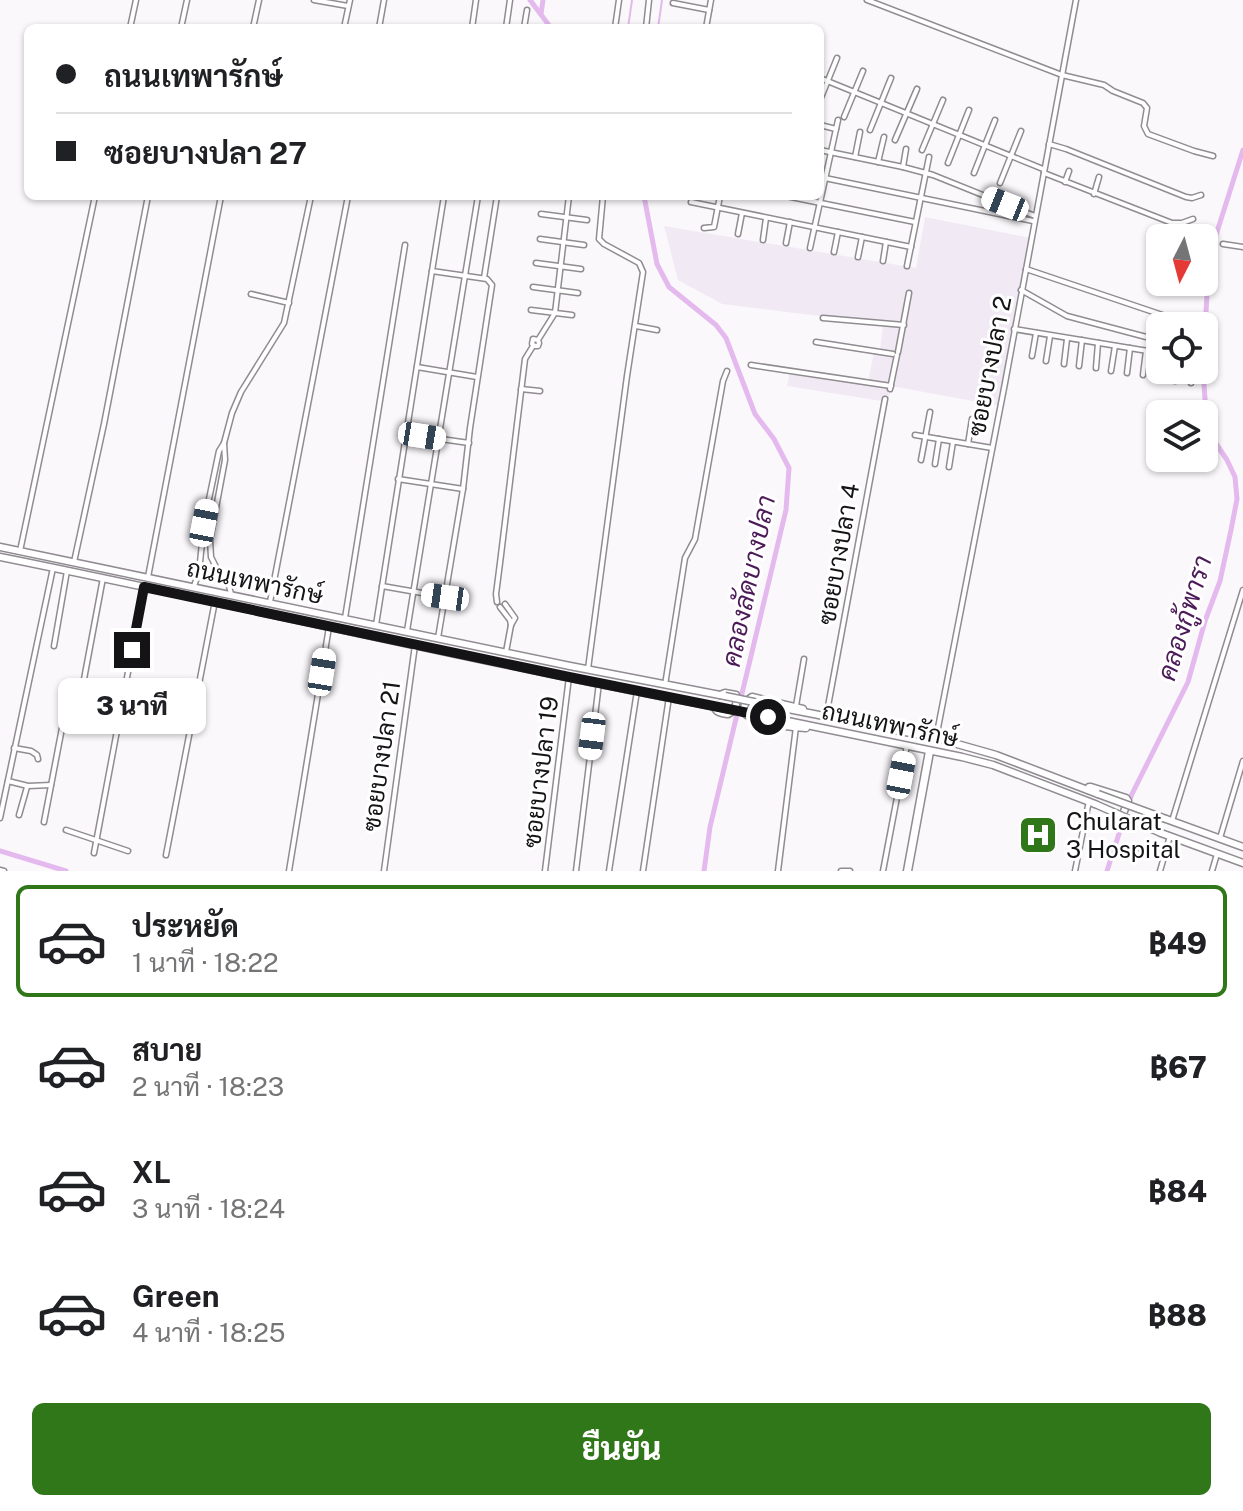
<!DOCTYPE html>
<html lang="th">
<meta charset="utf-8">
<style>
:root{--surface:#fff;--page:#f2f2f2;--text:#202124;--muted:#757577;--line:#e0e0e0;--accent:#30771a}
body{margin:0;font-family:"Public Sans",Sarabun,sans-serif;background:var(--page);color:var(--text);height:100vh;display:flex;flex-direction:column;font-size:30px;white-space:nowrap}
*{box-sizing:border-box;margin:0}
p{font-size:26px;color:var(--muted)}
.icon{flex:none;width:44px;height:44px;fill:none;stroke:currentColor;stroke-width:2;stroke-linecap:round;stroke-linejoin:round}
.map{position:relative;height:871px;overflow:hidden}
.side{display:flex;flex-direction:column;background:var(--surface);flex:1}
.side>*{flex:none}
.banner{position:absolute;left:24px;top:24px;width:800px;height:176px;border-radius:12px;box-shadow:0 2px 6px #0004;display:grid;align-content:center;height:176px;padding:0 32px;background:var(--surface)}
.needle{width:52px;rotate:186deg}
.tools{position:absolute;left:1146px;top:224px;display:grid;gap:16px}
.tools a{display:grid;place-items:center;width:72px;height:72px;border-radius:12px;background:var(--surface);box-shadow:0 2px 6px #0004;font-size:40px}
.end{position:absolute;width:36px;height:36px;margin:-18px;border:10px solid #141315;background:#fff;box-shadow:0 0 0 4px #fff}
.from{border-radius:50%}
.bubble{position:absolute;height:56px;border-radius:12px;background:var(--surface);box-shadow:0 2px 6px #0004;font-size:26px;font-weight:800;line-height:56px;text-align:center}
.car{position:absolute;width:24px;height:48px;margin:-24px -12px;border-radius:10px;box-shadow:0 0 6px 2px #0007;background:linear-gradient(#fff 24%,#345 0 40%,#fff 0 76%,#345 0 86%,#fff 0)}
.banner b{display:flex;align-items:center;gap:28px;height:76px;font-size:30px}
.banner b+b{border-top:2px solid var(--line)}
.banner i{width:20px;height:20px;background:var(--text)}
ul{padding:14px 0 0;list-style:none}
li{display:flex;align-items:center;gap:24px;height:112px;margin:0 16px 12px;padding:0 16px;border:4px solid transparent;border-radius:12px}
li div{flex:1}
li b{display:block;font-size:30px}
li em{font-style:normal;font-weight:800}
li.selected{border-color:var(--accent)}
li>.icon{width:72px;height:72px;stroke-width:1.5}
.action{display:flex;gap:16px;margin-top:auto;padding:16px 32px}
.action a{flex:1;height:92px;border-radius:12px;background:var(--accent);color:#fff;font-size:32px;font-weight:800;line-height:92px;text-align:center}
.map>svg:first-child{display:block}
</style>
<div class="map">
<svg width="1243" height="871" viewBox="0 0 1243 871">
<rect width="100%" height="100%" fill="#fbf8fc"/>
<!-- built -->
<polygon fill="#f1eaf4" points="925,217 1031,238 1000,406 891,386 888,402 787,386 790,371 868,382 874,352 880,352 883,324 722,304 678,280 664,226 916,268"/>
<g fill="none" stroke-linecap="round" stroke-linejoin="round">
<!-- stream -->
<g stroke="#e4baee" stroke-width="2">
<polyline points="628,28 632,0"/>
<polyline points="658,28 662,0"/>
</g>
<!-- canal -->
<g stroke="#e4baee" stroke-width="5">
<polyline points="530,0 551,28"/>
<polyline points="541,14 543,0"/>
<polyline points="644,196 657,264 669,287 716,325 726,338 755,414 774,439 789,468 786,510 710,827 704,871"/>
<polyline points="1204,343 1208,280 1216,235 1243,150"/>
<polyline points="1128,805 1132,794 1188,682 1205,621 1220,581 1231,530 1237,499 1235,477 1227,460 1213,439 1205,399 1203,370"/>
<polyline points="0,851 66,871"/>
<polyline points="1107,871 1125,815"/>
</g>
<defs>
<g id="minor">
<polyline points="314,0 348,6"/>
<polyline points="867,0 1062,75 1104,85 1113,91 1143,103 1147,108 1144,126 1148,134 1194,151 1213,156"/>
<polyline points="673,3 709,10"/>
<polyline points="130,28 136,0"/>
<polyline points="181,28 187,0"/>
<polyline points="253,28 259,0"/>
<polyline points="344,28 350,0"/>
<polyline points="379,28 384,0"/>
<polyline points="472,28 476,0"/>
<polyline points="506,28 510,0"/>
<polyline points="524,28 527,10"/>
<polyline points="615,28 619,0"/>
<polyline points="646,28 649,0"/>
<polyline points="706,28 711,0"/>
<polyline points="820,78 1043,169"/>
<polyline points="820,100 837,58"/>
<polyline points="844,117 863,71"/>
<polyline points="820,125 836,129"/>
<polyline points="870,130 891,78"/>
<polyline points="895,140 917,89"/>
<polyline points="1049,144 1066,149 1186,197 1192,198 1201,195"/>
<polyline points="820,150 903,167 933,175 1035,216"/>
<polyline points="922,150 943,100"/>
<polyline points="855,157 860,132"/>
<polyline points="878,162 884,137"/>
<polyline points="948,163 969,110"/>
<polyline points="903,167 906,149"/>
<polyline points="974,173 995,120"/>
<polyline points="1044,173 1172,223 1182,223 1193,219"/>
<polyline points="820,177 1033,221"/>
<polyline points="1065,182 1069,171"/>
<polyline points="1000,183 1021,131"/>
<polyline points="1094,194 1099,177"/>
<polyline points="786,196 915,222"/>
<polyline points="691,202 911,247"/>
<polyline points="541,214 587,220"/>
<polyline points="704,228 714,227 720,196"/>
<polyline points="738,234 742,213"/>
<polyline points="540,239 584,245"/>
<polyline points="763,240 766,218"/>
<polyline points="786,243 790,222"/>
<polyline points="1223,244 1243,247"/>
<polyline points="810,248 838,120"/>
<polyline points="834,252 838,232"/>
<polyline points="858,257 862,237"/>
<polyline points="883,261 886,242"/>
<polyline points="536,263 581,269"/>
<polyline points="907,266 929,157"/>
<polyline points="1026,269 1192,325"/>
<polyline points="484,278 497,196"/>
<polyline points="533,287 578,293"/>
<polyline points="1021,290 1067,316 1150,338"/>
<polyline points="251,294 289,303"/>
<polyline points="531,310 572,315"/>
<polyline points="823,318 904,325"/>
<polyline points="636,326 657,330"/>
<polyline points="1014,329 1160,353"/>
<polygon points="533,339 538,340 539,343 538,346 535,346 532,344"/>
<polyline points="538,340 555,313 569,196"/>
<polyline points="816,342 893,354"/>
<polyline points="898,352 909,293"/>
<polyline points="1032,356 1036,333"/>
<polyline points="1046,361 1050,336"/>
<polyline points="1064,364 1067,339"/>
<polyline points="751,365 891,386"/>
<polyline points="1079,366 1082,340"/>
<polyline points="417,367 477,377"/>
<polyline points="1096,368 1098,343"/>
<polyline points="1111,371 1115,346"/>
<polyline points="1127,373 1130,348"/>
<polyline points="1143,375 1146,351"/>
<polyline points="1158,378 1160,368"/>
<polyline points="1175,381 1176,370"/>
<polyline points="1191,383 1192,370"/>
<polyline points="521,389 540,391"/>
<polyline points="890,389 897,355"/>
<polyline points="406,434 469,443"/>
<polyline points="915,435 992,448"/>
<polyline points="224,443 225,460 210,540 211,557 217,569 227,578 231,594"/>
<polyline points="968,444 972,419"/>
<polyline points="921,460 930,412"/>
<polyline points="935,464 939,439"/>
<polyline points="949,467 953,442"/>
<polyline points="398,479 463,489"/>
<polyline points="20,551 95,196"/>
<polyline points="74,562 104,424 148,196"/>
<polyline points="199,572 217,569"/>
<polyline points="148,577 221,196"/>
<polyline points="194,586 199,572 204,523 219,451 224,443 232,413 241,392 284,323 311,196"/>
<polyline points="382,586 445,597"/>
<polyline points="270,602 348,196"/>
<polyline points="497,602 496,594 500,563 525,359 533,346"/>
<polyline points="505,604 515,618 511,625 506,652"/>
<polyline points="500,607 510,620 511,625"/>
<polyline points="345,618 405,245"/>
<polyline points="376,625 432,271"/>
<polyline points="407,631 478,196"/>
<polyline points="438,638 463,489 470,428 492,285 487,279 432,271 444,196"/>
<polyline points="54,646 67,571"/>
<polyline points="588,669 627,376 643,272 639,263 604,244 599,239 603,196"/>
<polyline points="665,685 685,558 695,539 723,381 727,371"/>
<polyline points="796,706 804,659"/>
<polyline points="826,717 885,399"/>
<polyline points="936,738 1005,383 1076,0"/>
<polyline points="14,748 31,751 37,755 38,759"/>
<polyline points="8,781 28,786 51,785"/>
<polyline points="19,815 27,787"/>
<polyline points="0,818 53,568"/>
<polyline points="1172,821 1243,590"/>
<polyline points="44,822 62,728 75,727 103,578"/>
<polyline points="66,830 128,851"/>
<polyline points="1220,838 1243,761"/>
<polyline points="1137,848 1147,849 1164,856"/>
<polyline points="94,853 144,587"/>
<polyline points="166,855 215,601"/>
<polyline points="0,870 4,871"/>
<polyline points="289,871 329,627"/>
<polyline points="384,871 415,645"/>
<polyline points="545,871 569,677"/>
<polyline points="576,871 599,683"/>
<polyline points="609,871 637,691"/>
<polyline points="643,871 669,697"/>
<polyline points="778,871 796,727"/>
<polyline points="841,871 850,871"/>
<polyline points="883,871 907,745"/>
<polyline points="906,871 928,751"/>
<polyline points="909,871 931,752"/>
<polyline points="1075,871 1089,801"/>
<polyline points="1160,871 1170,836"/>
<polyline points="1212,871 1217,854"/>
</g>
<g id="major">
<polyline points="0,547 570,666 725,696"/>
<path d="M0,557C239,605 477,662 717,707"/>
<polyline points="768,705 936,738 996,755 1098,794"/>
<path d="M714,706C716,713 722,713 728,714L735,710L737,699L736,695L725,693L720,695"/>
<path d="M803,709L752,697C745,701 743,706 744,713C756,724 789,727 806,728"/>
<polyline points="768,717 962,757 993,765 1095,804"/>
<polyline points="1088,790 1089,787 1091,787 1126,798 1128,801 1123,814 1120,817"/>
<polyline points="1166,819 1243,847"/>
<polyline points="1161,833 1243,863"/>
</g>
</defs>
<!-- minor casing -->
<use href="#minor" stroke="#908c91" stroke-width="7"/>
<!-- major casing -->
<use href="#major" stroke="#908c91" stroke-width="9"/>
<!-- minor -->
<use href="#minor" stroke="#fff" stroke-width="4"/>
<!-- major -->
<use href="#major" stroke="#fff" stroke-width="6"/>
<defs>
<g id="major-bridge">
<polyline points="725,696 768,705"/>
<polyline points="717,707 768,717"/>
<polyline points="1098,794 1166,819"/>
<polyline points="1095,804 1161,833"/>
</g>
</defs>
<!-- major-bridge casing -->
<use href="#major-bridge" stroke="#908c91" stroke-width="9" stroke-linecap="butt"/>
<!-- major-bridge -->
<use href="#major-bridge" stroke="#fff" stroke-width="6"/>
</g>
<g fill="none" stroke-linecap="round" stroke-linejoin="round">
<!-- route -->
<polyline stroke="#141315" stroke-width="10" points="132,650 144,587 569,677 768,717"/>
</g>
<!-- icons -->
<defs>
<symbol id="hospital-square" viewBox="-11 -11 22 22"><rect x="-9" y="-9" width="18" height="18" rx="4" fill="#30771a" stroke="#fff"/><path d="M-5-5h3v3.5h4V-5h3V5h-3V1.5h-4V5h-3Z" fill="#fff"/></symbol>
</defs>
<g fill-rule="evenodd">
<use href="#hospital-square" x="1016" y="813" width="44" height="44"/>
</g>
<g text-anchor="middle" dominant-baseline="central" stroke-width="6" stroke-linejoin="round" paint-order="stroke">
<!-- street labels -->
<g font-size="24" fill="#141315" stroke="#fff">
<text transform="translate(989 366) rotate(-79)">ซอยบางปลา 2</text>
<text transform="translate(838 554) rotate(-80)">ซอยบางปลา 4</text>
<text transform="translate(255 581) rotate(12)">ถนนเทพารักษ์</text>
<text transform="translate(890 724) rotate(12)">ถนนเทพารักษ์</text>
<text transform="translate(381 756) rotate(-82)">ซอยบางปลา 21</text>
<text transform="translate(540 772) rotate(-83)">ซอยบางปลา 19</text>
</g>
<!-- poi labels -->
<g font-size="24" fill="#141315" stroke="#fff" text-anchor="start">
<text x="1066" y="821">Chularat<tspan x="1066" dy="28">3 Hospital</tspan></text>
</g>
<!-- water labels -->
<g font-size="26" font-style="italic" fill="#4c1a58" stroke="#fff">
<text transform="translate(748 581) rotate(-78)">คลองลัดบางปลา</text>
<text transform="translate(1184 618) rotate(-73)">คลองกู้พารา</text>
</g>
</g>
</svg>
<div class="tools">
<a><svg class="needle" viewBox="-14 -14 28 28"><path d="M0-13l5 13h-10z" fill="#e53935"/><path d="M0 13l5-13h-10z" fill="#757577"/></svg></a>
<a><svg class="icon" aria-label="locate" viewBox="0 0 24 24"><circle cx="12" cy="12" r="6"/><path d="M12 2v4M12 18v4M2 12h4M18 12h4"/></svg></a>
<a><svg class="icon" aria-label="layers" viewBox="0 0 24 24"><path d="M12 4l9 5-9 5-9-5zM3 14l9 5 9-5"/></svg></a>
</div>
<i class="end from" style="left:768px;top:717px"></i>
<i class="end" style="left:132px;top:650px"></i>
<div class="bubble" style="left:58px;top:678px;width:148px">3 นาที</div>
<i class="car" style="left:1005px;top:204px;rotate:292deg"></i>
<i class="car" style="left:422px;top:436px;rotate:99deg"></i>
<i class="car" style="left:204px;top:523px;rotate:11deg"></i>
<i class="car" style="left:445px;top:597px;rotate:278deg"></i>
<i class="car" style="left:322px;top:672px;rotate:9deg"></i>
<i class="car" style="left:592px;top:736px;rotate:187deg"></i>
<i class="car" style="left:901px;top:775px;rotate:11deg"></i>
<div class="banner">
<b><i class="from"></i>ถนนเทพารักษ์</b>
<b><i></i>ซอยบางปลา 27</b>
</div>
</div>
<section class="side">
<ul>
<li class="selected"><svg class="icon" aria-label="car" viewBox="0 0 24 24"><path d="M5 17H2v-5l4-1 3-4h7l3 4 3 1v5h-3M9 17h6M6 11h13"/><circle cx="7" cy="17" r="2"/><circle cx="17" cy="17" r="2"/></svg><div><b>ประหยัด</b><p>1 นาที · 18:22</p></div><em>฿49</em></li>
<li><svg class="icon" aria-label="car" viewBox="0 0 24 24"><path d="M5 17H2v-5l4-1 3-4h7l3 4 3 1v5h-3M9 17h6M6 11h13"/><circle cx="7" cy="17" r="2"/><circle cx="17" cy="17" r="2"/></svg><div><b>สบาย</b><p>2 นาที · 18:23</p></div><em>฿67</em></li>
<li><svg class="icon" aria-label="car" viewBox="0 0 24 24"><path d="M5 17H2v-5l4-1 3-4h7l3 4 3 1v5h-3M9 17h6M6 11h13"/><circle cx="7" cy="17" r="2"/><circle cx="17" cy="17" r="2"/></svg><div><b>XL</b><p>3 นาที · 18:24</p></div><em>฿84</em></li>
<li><svg class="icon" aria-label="car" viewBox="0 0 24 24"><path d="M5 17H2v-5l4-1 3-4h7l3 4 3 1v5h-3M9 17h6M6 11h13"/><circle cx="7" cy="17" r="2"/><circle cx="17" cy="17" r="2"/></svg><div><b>Green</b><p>4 นาที · 18:25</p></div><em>฿88</em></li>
</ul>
<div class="action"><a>ยืนยัน</a></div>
</section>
